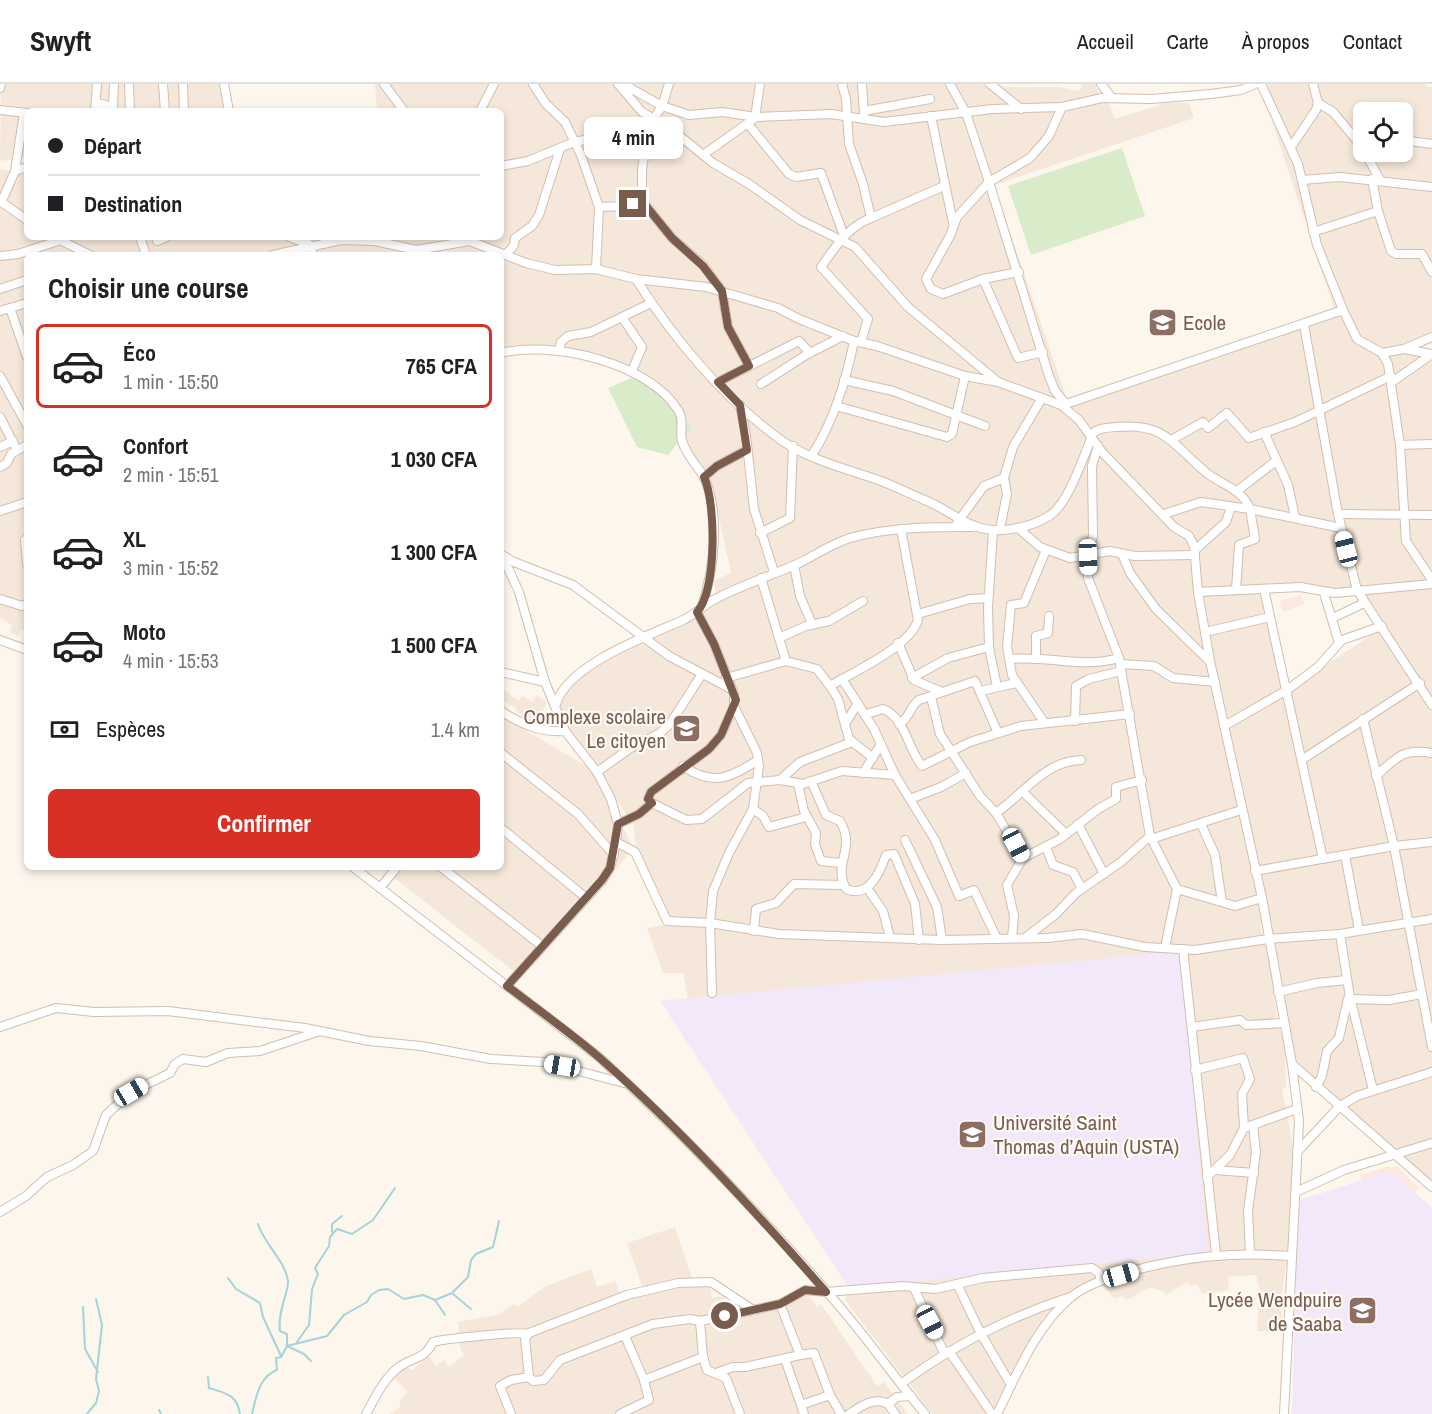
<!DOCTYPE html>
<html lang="fr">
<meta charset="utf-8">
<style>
:root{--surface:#fff;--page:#f6f6f6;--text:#202124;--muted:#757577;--line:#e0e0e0;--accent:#d93025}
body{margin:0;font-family:"Archivo Narrow",sans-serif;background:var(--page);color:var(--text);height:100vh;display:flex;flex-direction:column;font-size:22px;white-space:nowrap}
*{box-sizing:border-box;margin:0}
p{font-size:20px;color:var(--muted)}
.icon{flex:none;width:33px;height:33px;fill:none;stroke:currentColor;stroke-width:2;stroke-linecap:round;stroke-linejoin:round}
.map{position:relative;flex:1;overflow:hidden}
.panel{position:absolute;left:24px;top:168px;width:480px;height:618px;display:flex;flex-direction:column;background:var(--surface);border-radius:9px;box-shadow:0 3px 9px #0003}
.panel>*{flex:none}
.guide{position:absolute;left:24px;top:24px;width:480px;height:132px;border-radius:9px;box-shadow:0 3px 9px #0003;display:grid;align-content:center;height:132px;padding:0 24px;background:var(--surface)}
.tools{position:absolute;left:1353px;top:18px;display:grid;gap:12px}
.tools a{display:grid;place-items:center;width:60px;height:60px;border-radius:9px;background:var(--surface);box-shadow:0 3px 9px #0003;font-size:30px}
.end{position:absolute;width:27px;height:27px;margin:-14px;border:8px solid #7a5c4d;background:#fff;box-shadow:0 0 0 3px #fff}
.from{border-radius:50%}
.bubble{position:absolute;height:42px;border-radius:9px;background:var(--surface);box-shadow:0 3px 9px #0003;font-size:20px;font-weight:800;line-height:42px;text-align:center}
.car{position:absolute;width:18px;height:36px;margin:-18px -9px;border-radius:8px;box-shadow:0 0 4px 2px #0007;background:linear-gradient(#fff 24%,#345 0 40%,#fff 0 76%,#345 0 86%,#fff 0)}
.guide b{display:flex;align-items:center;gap:21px;height:57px;font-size:22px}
.guide b+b{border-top:2px solid var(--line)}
.guide i{width:15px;height:15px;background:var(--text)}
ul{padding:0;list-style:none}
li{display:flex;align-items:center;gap:18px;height:84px;margin:0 12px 9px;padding:0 12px;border:3px solid transparent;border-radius:9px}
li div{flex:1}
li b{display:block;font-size:22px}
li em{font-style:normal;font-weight:800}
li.current{border-color:var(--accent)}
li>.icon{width:54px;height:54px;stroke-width:1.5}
h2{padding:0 24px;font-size:27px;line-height:72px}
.pay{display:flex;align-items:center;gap:15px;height:66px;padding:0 24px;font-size:22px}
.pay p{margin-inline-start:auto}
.primary-button{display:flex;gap:12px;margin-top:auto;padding:12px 24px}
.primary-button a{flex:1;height:69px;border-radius:9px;background:var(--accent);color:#fff;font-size:24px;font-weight:800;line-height:69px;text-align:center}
header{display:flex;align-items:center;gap:36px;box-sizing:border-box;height:84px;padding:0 30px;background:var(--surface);border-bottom:2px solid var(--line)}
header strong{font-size:28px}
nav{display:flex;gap:33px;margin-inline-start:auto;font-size:21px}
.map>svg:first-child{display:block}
</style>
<header>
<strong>Swyft</strong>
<nav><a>Accueil</a><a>Carte</a><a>À propos</a><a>Contact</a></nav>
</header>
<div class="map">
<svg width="1432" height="1330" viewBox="0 0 1432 1330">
<rect width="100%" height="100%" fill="#fdf6ec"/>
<!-- residential -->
<g fill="#f5e8da" fill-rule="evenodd">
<polygon points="1,0 224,0 229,27 27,27 27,73 0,77"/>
<path d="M375,0H995L1004,3H1058L1078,7L1081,5L1082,0H1095L1102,16H1107L1115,35L1166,19H1189L1194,34L994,101L1067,316L1334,225L1263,10L1264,0H1425L1427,3H1432V252L1401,263L1432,271V1104L1295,982L1264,839L1260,841L1273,895L1277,938L1285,961L1286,1003L1282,1005L1295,1074L1292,1172L1286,1181L1282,1208L1281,1248L1257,1247L1260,1205L1256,1191L1228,1193L1229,1206L1202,1210L1197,1201L1190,1202L1187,1198L1166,1211L1164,1208L1150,1203L1127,1216L1122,1212L1114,1215L1101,1198L1073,1214L1048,1240L1000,1330H932L845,1216L849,1204L1208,1169L1180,868L688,915L683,889H663L647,844L667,840L636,768L634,742L592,680L573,667L569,646L557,621L573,598L609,571L642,554L699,532L719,516L713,497L731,489L715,416L710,400L683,352L692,346L674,316L636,292L591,276L533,266L501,271V171H27V548L22,546L17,552L10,548L12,541L0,534V85L27,91V153H501V27H377ZM1364,28H1402V68H1364ZM1355,504L1382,544L1288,606L1267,507Z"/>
<polygon points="501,604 519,617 522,612 532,617 537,611 547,618 536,642 515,626 516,624 501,616"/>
<polygon points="501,632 593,686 631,759 630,769 521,893 380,783 501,783"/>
<polygon points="675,1143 693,1197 709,1197 712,1214 724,1212 727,1233 778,1224 805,1207 817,1223 821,1220 877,1302 884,1298 908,1330 389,1330 401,1323 399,1319 407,1308 393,1292 404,1281 412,1286 429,1272 436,1282 444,1276 449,1283 464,1271 460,1264 458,1238 498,1231 514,1220 517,1223 546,1202 591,1185 597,1203 615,1197 622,1215 644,1207 627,1159"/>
</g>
<!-- commercial -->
<g fill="#fde8e0">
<polygon points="1301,511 1304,520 1283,528 1280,517"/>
<polygon points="1386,1083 1397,1083 1419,1104 1415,1108 1393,1089 1362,1096 1360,1091"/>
</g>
<!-- education -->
<g fill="#f3e8fa">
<polygon points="1180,867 1208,1169 849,1204 660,917"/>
<polygon points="1387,1088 1393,1089 1432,1124 1432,1330 1292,1330 1298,1120 1303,1115"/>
</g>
<!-- green -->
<g fill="#d8ecc9">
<polygon points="1122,64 1145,132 1031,171 1008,102"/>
<polygon points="636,292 674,317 692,346 683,352 668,371 637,363 608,304"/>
</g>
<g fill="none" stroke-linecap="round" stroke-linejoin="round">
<!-- stream -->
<g stroke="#a5d3da" stroke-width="2">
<path d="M258,1140C264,1160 285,1176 288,1197C289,1207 277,1228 280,1247L287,1250V1262L304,1270L311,1277"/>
<polyline points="332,1148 332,1140 342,1132"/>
<polyline points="228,1194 236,1205 260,1219 263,1233 281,1272"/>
<polyline points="453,1210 471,1225"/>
<polyline points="435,1216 445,1231"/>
<polyline points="83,1223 85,1265 98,1288"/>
<polyline points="297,1258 309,1241 312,1205 318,1190 315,1184 329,1162 330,1153 337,1145 352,1150 373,1136 395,1104"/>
<path d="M208,1293L209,1304C225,1309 237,1310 240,1330"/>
<polyline points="159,1326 161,1330"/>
<polyline points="87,1330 96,1319 99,1307 96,1295 102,1241 96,1215"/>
<path d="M252,1330C256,1314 259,1292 277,1286L276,1274L281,1273L287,1262L327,1252L344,1231L367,1218L371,1211L379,1206L388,1205L404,1215L423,1211L435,1216L452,1209L468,1193L471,1176L476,1170L493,1163L499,1137"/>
</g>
<defs>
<g id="street">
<polyline points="129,0 130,27"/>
<polyline points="163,0 165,27"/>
<polyline points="183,0 184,27"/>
<polyline points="224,0 229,27"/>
<polyline points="384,0 404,27"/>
<polyline points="533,0 546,20 565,38 581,71 599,123 596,185"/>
<polyline points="618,0 642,28 671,45 713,79 749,100 800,136 855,163 908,223 997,297"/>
<polyline points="623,0 662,22 689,31 722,28 756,33 831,30 884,38 992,25 1062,23 1102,14 1152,15 1211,10 1241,6 1255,0"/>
<path d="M842,0L846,15L849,60L863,100L871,134C847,143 835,164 821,183L868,235L861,258"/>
<polyline points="862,0 864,30"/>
<polyline points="950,0 966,29 989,98 957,133 950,152 926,195 931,205 943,210 983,195"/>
<polyline points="990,0 1021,25"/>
<polyline points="1101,0 1112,14"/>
<polyline points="1261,0 1298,80 1317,161 1343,226 1357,255 1382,269 1388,280 1400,361 1406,457 1432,496"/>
<polyline points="0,4 1,0"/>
<polyline points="97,19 113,23 114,0"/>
<polyline points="1318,19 1333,28 1364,65"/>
<polyline points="1062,23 1049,52 1030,74 989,98 1049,292 1055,307 1066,320"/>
<polyline points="0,26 27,29"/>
<polyline points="95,27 97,0"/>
<polyline points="480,27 494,0"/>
<polyline points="864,27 930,15"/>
<polyline points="1374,28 1381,25 1390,28"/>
<polyline points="931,32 953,139"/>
<polyline points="748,40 789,90 796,93 821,89 844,152"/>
<polyline points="648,44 642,86 642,117 672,154 703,181 722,207 728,243 749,282"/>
<polyline points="1355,52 1364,42"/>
<polyline points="1402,56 1432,60"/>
<polyline points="1291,63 1316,26 1318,19 1313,0"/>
<polyline points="1365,68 1380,96"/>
<polyline points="703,71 755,34 760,0"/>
<polyline points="501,82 528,77 574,58 648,44 662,22 669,0"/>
<polyline points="15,87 24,29"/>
<polyline points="1372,95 1378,127 1391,167 1396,170 1422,170 1432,188"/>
<polyline points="1302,96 1340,93 1432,103"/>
<polyline points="0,117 27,136"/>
<polyline points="2,117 15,87 27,83"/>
<polyline points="599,123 624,122 642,117"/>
<polyline points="871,134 944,102"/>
<polyline points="1313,148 1378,127"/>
<polyline points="140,153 146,171"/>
<polyline points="289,153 309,160 313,171"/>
<polyline points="58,155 90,171"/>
<polyline points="157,157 167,153"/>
<polyline points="273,171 341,156 375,157 416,166 470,157 526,179 555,186 596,185 636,195 706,203 778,224 799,235 854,257 877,262 965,292 998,298 1061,321 1079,336 1102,368 1174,443 1189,452 1194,462 1198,508 1210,577 1262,814 1292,980 1299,1037 1284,1330"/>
<polyline points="506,171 514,161 515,154 532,142 539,131 560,65"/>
<polyline points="0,172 18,170 61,156"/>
<polyline points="1019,188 983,195 1018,274 1043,268"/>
<path d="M636,195C673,254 724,315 781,356C811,377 848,385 881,397C897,403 912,411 927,417C944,424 958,436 975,442C996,451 1030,444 1049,432C1068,421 1083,373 1092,353"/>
<polyline points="0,205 27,196"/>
<polyline points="10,224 27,273"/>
<polyline points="0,227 27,219"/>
<polyline points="622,233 651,219"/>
<polyline points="1304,241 1338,430 1357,506 1432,621"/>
<polyline points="1406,264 1432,253"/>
<polyline points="559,267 561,258 568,252 591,248 622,233 642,263 632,287"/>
<path d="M501,269C552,256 649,279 678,326C685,337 679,346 682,357C686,370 697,382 704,393"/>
<polyline points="1382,269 1404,265 1432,270"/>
<polyline points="0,292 27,341"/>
<polyline points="844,296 893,307 985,342"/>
<polyline points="718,298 799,257 810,269"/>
<polyline points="1392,298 1432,270"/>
<polyline points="761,300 806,271 843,252"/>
<polyline points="740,321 746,351 754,425 774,488"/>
<polyline points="1063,321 1343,226"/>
<polyline points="836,322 947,353 952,350 965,292"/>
<polyline points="0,333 17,366"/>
<polyline points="1264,348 1288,401 1295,433"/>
<path d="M1091,351C1099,343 1106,344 1116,343C1167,338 1173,362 1208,390C1223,401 1243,406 1250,425L1341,444"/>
<polyline points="1173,355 1203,338 1208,344 1227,329 1249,354 1295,338 1391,292"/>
<polyline points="1400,361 1432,360"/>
<polyline points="1098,362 1092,382 1093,452 1087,473 1088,494 1119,574 1150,752 1177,805 1165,864"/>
<polyline points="0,363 13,357"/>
<path d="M812,371C834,337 846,297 854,257"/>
<polyline points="0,383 7,379 11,370 27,361"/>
<polyline points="1237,407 1276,377"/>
<polyline points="0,427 27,418"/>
<polyline points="1164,430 1201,418 1250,425 1255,455 1239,461 1236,506"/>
<polyline points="1338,430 1432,431"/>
<polyline points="957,439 984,402 1004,394"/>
<polyline points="1018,444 1040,463 1070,474 1110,467 1135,472 1195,471"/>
<polyline points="1000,445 1007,410 1004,394 1013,363 1042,314"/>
<polyline points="993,446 988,524 989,563 997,603"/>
<polyline points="760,449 790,434 793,362"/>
<polyline points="25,456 27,480"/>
<polyline points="1195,466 1226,438 1231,423"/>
<polyline points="1122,470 1130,489 1156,525 1209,577"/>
<polyline points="502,471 519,508 545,598 565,647 597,688 611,715 618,740 616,758 635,768 667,837 710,839 779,850 942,856 1048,854 1082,850 1145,863 1195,866 1268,855 1340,850 1432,835"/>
<polyline points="502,471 514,478 573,501 669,572 731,605"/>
<polyline points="794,481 800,512 812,540"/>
<polyline points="761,494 786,577"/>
<polyline points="1264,505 1323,775"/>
<polyline points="1198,508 1300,503 1335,509 1432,500"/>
<polyline points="1324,509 1339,559"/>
<polyline points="0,515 22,522 27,520"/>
<path d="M702,523C714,484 721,431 704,393L717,382L747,366"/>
<polyline points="697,528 714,560 734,610 734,622 757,669 759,682 753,725 729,769 713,807 710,839 712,909"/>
<polyline points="918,530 970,515 988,514"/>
<polyline points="1333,534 1364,519"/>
<polyline points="1205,548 1270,533"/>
<polyline points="779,554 806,542 829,537 863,517"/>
<polyline points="0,556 27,566"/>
<polyline points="898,559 914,596 942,608"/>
<polyline points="1036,574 1036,552 1048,549 1049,532"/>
<path d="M1010,575C1048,571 1082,585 1119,574"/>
<polyline points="1120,580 1154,582 1173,594 1215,598"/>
<polyline points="501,588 545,598"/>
<path d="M726,594L786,577L817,585L830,602C853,588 910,563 918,536L901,445"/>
<polyline points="912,594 948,574 989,563"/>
<polyline points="842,595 874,645 895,691 935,756 959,812 974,806 997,855"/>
<polyline points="830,602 838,615 849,655 873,674"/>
<polyline points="981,607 1016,599"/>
<path d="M931,613L940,650L980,712L996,729C1023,711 1044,677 1081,676"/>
<path d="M556,620C568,580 648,552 683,536C695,531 704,520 717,514C743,501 770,492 797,480C814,472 831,460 850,454C889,443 932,443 973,443"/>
<polyline points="734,622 721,651 709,665 651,708 648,715 652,719 686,736 702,735 748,699 780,696 803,700 842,687 895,691"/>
<path d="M501,627C521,640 541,649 565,647"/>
<path d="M866,630L883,625C906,634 908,666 922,682L970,658L1021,642L1130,630"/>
<polyline points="1363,635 1394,762 1432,963"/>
<polyline points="1075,637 1076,602 1089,595 1121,587"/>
<polyline points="1044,638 1012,591 1007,563 1011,521 1024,519 1046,466"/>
<polyline points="845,640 858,619"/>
<path d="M899,640C911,633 909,623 919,616L975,597L998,649"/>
<polyline points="1224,642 1287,606 1318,583 1342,556 1382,542"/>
<polyline points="501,669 578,730 614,771"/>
<polyline points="1303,675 1420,599"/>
<path d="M683,682C713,703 730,694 758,676"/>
<polyline points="597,688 629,665 660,649 670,640 702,590"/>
<polyline points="863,689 881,660"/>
<path d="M1376,692C1397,673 1403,664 1432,669"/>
<polyline points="780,696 800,678 852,658"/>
<path d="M811,697L826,731L840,737C857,766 832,778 846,805C869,815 880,788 886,771L894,770L915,820L919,856"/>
<polyline points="798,700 804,727 816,749 815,760 821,777 841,779"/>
<polyline points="1023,708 1066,750"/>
<polyline points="910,715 941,703 966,689"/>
<polyline points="753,725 763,732 769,743 806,733"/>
<polyline points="996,729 1023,774"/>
<polyline points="618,740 639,730 652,719"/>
<polyline points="1078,740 1104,790"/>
<polyline points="1201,740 1215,771 1222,818"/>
<polyline points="501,744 585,813"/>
<polyline points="1151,755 1241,726"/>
<polyline points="905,756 937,823 942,856"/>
<polyline points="1046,763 1053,781 1073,788 1082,805"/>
<polyline points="1345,771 1359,846"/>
<path d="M353,783L599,973C684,1051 765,1135 840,1223C869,1257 896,1295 925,1330"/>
<polyline points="441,783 542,862"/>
<polyline points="1255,787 1394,762 1432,758"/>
<polyline points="380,804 397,783"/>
<polyline points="867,804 883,827 890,853"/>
<polyline points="1177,805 1235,822 1262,814"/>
<polyline points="754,847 756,825 776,819 794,800 844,801"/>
<polyline points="1340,850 1350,913 1373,1006"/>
<polyline points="1012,854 1014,832 1007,801 1023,774 1060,755 1098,725 1116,715 1116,703 1142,696"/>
<polyline points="1025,854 1056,830 1076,809 1121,778 1150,752"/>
<polyline points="1183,865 1216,1170"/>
<polyline points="507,902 602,797 610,784 616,758"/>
<polyline points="1278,908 1317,899 1347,896"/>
<polyline points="0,943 56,924 94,928 168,927 305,944 369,957 421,962 491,975 544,978 624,999"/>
<polyline points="1192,943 1240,936 1246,941 1284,939"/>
<polyline points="1292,980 1432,1103"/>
<polyline points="1195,986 1243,974 1250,995 1242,1010 1244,1044"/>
<polyline points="1316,1003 1322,992 1327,967 1339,954 1348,915 1389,916 1422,910"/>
<polyline points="1297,1068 1339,1023 1357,1012 1432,988"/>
<polyline points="1215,1086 1254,1089"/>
<polyline points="1207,1093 1230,1071 1244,1044 1297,1025"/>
<polyline points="1296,1108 1344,1086 1432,1059"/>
<polyline points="0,1128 26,1112 47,1093 73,1081 93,1067 106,1031 131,1008 170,989 175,980 183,975 206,978 228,969 260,967 320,947"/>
<polyline points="1250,1169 1248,1127 1256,1068 1253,1041"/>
<polyline points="957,1200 981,1250 1011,1301"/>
<polyline points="914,1204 944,1269"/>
<polyline points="625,1252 644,1296"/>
<polyline points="949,1267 992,1330"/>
<polyline points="800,1271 814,1269 830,1311"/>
<polyline points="703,1273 707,1286 726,1294 740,1330"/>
<polyline points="785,1275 804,1330"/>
<polyline points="716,1289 733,1283 745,1283 800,1271 780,1220"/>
<polyline points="529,1293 533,1297 544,1296 560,1276 653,1240 690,1235 700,1237 753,1226 780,1220 805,1206 826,1208 903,1202 935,1205 983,1194 1092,1184 1099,1189 1101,1196"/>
<path d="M901,1300C952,1262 1009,1233 1070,1213"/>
<polyline points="888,1320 895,1330"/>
<polyline points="801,1321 830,1311 841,1330"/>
<path d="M366,1330C375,1314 384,1294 399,1283C414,1272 423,1277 433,1258C443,1255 520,1247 527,1250"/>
<polyline points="511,1330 500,1302 511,1296 529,1293 525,1254 529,1249 627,1211 678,1199 711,1198 753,1226"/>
<polyline points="620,1330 649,1316 644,1296 703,1273 700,1237"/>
<path d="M849,1330C860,1323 875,1312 888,1320L897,1313L911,1312"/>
<path d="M997,1330C1017,1290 1035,1244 1070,1214C1086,1200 1109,1194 1128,1188C1186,1172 1233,1168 1292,1172"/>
</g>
</defs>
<!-- street casing -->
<use href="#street" stroke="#d1beb0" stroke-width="10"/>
<!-- street -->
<use href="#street" stroke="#fff" stroke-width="8"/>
</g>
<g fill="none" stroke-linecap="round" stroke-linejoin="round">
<!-- route -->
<path stroke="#7a5c4d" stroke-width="8" d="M633,120L642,117L672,154L703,182L722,207L728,243L749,282L718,298L740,321L747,366L717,382L704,393C716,419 717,507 697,528L714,560L736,616L721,651L709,665L651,708L648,715L652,719L639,730L618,740L610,784L602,796L507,902C538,926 571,949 601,975C681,1046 755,1127 826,1208L805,1206L780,1220L725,1232"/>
</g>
<!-- icons -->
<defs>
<symbol id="school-square" viewBox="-11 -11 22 22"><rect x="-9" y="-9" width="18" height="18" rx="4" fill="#8d6e63" stroke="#fffaf3"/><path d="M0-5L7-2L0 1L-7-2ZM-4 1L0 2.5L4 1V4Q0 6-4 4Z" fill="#fff"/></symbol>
<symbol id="university-square" viewBox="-11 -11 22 22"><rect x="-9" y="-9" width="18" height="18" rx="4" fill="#8d6e63" stroke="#fffaf3"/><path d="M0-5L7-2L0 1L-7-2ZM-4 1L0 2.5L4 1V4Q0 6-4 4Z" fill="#fff"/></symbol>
</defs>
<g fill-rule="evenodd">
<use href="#school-square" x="1146" y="222" width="33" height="33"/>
<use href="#school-square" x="670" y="628" width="33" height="33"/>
<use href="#university-square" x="956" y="1034" width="33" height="33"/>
<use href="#school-square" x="1346" y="1210" width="33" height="33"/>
</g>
<g text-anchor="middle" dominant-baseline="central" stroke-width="4.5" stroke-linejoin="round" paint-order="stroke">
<!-- education labels -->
<g font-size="21" fill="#785e54" stroke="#fffaf3" text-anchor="start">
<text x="1183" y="238">Ecole</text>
<text x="666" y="632" text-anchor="end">Complexe scolaire<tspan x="666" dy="24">Le citoyen</tspan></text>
<text x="993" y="1038">Université Saint<tspan x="993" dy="24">Thomas d’Aquin (USTA)</tspan></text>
<text x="1342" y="1215" text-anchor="end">Lycée Wendpuire<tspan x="1342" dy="24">de Saaba</tspan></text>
</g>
</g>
</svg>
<div class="tools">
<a><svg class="icon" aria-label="locate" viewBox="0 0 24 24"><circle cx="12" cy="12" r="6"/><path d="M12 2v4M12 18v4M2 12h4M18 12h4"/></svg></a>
</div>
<i class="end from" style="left:725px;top:1232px"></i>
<i class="end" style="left:633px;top:120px"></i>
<div class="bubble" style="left:584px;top:33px;width:99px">4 min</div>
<i class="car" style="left:1346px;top:465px;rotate:346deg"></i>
<i class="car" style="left:1088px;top:473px;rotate:178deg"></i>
<i class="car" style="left:1016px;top:761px;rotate:152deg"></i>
<i class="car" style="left:562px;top:982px;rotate:280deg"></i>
<i class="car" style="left:131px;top:1008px;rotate:60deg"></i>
<i class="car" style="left:1121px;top:1191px;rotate:74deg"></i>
<i class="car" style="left:930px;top:1238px;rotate:152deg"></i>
<div class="guide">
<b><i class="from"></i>Départ</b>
<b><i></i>Destination</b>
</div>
<section class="panel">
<h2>Choisir une course</h2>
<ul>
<li class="current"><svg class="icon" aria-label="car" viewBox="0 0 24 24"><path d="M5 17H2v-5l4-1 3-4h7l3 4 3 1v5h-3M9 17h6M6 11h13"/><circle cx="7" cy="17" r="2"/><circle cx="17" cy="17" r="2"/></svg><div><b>Éco</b><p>1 min · 15:50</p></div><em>765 CFA</em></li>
<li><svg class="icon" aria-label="car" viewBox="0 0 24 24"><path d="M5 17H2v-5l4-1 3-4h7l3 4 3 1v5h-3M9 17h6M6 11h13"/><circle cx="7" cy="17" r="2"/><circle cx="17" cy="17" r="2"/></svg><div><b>Confort</b><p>2 min · 15:51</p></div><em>1 030 CFA</em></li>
<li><svg class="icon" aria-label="car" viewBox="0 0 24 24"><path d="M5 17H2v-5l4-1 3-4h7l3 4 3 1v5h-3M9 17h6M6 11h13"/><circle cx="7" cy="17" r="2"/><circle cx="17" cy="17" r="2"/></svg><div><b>XL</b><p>3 min · 15:52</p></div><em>1 300 CFA</em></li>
<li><svg class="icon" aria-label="car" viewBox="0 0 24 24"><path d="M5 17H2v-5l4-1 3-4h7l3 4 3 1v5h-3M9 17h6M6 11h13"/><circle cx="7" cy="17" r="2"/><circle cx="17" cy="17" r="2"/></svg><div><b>Moto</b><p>4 min · 15:53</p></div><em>1 500 CFA</em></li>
</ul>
<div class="pay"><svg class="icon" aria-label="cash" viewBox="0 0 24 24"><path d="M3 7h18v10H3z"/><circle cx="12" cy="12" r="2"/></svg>Espèces<p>1.4 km</p></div>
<div class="primary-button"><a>Confirmer</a></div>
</section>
</div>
